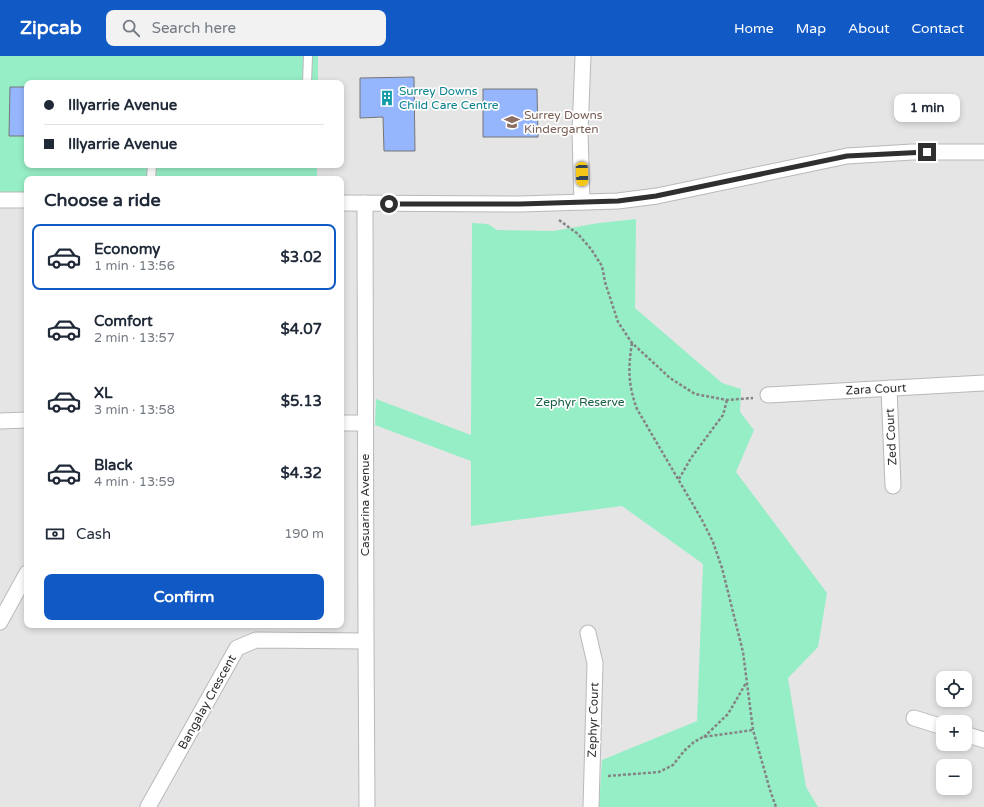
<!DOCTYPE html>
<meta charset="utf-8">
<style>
:root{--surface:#fff;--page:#f2f2f3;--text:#1f2937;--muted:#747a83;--line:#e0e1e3;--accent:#115ac5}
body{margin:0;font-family:"Varela Round",sans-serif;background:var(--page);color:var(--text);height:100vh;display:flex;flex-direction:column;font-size:15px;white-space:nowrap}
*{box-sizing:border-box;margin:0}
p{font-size:13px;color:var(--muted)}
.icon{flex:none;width:22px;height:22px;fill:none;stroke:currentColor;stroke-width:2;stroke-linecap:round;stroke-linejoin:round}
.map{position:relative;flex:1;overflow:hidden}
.sheet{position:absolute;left:24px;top:120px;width:320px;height:452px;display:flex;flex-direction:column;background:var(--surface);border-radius:8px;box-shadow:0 2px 6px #0003}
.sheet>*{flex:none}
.banner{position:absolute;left:24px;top:24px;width:320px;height:88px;border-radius:8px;box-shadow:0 2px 6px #0003;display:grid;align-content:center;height:88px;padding:0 20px;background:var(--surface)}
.fabs{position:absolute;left:936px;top:615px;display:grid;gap:8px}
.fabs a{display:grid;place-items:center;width:36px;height:36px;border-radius:8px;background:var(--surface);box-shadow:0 2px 6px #0003;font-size:20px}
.end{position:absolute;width:18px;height:18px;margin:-9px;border:5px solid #2f2f2f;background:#fff;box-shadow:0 0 0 2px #fff}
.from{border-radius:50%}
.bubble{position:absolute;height:28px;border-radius:8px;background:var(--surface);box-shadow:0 2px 6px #0003;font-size:13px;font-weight:700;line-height:28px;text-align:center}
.car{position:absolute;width:12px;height:24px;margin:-12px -6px;border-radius:5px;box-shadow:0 0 3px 1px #0007;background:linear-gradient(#f5c518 24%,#345 0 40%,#f5c518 0 76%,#345 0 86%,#f5c518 0)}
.banner b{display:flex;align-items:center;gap:14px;height:38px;font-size:15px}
.banner b+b{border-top:1px solid var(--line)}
.banner i{width:10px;height:10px;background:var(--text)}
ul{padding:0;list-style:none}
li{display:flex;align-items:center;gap:12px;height:66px;margin:0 8px 6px;padding:0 12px;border:2px solid transparent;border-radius:8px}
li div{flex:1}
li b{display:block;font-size:15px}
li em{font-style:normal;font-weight:700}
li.selected{border-color:var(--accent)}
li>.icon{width:36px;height:36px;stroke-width:1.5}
h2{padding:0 20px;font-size:18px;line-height:48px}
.pay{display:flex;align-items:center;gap:10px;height:44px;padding:0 20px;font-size:15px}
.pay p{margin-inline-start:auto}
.button{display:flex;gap:8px;margin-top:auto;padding:8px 20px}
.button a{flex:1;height:46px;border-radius:8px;background:var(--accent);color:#fff;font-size:16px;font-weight:700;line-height:46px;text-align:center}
header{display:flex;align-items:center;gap:24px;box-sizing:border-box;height:56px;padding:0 20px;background:var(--accent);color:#fff}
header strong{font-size:19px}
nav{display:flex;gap:22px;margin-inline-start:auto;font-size:14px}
.search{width:280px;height:36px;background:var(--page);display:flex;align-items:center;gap:10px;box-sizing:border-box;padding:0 14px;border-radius:8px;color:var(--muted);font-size:15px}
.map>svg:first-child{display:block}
</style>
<header>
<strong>Zipcab</strong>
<div class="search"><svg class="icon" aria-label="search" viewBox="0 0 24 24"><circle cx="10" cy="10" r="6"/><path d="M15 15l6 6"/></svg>Search here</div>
<nav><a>Home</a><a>Map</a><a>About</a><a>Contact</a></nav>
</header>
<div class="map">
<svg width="984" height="751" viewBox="0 0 984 751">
<rect width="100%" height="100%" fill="#e5e5e6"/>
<!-- green -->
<g fill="#96eec6">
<polygon points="0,0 318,0 318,27 27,27 27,109 317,109 317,123 27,123 27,144 0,144"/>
<polygon points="636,163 635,252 722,327 741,333 740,356 754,374 736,416 827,537 818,591 788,622 806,731 818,751 599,751 602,704 697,665 703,508 622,450 471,470 471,405 375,369 376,343 471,379 472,167 488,168 497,174 553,175 599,167"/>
</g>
<!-- building -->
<g fill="#95b5fd" stroke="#767677">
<polygon points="414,21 415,95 384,95 383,61 360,62 360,22"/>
<polygon points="10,31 27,31 27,80 9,80"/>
<polygon points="483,33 537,33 538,81 483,81"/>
</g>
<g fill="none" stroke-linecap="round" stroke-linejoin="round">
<defs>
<g id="lane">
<polyline points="307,27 308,0"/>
<polyline points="151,123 152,109"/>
</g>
<g id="street">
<polyline points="0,144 27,144"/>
<polyline points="582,146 580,76 583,0"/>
<polyline points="341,147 520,148 618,145 657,140 847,100 912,96 984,96"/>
<polyline points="365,147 366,585 367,751"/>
<polyline points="889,332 893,430"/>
<polyline points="768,339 984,327"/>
<polyline points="0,365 27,364"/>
<polyline points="341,367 365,367"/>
<polyline points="0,566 27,517"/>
<polyline points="588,577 595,607 591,751"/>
<polyline points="914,662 943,671"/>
<polyline points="965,678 984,684"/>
<polyline points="148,751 237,592 256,584 366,585"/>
</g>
</defs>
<!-- lane casing -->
<use href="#lane" stroke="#b8b9ba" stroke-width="10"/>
<!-- street casing -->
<use href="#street" stroke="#b8b9ba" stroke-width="17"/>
<!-- path -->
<g stroke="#848484" stroke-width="2.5" stroke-dasharray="3 2" stroke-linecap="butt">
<polyline points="559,164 578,178 591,193 602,210 605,226 618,266 632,287 670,322 695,338 727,344 753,342"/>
<path d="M632,287C628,312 628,329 637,353L702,464L713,486L722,512L743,596L753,674L770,734L776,751"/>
<polyline points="679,423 691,402 723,359 727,344"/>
<polyline points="704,681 728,658 746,627"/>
<polyline points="608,720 659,716 673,709 684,695 694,686 703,681 753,674"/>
</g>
<!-- lane -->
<use href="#lane" stroke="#fff" stroke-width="8"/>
<!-- street -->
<use href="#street" stroke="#fff" stroke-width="15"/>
</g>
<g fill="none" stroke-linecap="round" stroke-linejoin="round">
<!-- route -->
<polyline stroke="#2f2f2f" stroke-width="5" points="389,148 520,148 618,145 656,140 847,100 927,96"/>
</g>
<!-- icons -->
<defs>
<symbol id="building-bare" viewBox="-9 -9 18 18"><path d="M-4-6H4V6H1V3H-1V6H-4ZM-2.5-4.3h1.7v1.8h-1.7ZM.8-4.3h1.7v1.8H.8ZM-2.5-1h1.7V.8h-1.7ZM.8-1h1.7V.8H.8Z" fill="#0f9aa8" stroke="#fff" stroke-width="2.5" paint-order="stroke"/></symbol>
<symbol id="school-bare" viewBox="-9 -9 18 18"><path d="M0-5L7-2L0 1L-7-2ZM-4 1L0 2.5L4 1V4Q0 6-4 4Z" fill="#8d6e63" stroke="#fff" stroke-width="2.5" paint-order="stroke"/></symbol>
</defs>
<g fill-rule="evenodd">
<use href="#building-bare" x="376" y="31" width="22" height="22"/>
<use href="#school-bare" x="501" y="55" width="22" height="22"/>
</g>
<g text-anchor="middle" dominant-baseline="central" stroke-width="3.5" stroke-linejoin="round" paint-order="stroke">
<!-- culture labels -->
<g font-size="12" fill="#0d838f" stroke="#fff" text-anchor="start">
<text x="399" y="35">Surrey Downs<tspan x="399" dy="14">Child Care Centre</tspan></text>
</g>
<!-- education labels -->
<g font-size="12" fill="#785e54" stroke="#fff" text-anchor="start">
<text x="524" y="59">Surrey Downs<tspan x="524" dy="14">Kindergarten</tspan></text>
</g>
<!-- street labels -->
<g font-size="12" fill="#2f2f2f" stroke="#fff">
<text transform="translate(876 333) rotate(-3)">Zara Court</text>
<text transform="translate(891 381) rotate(-93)">Zed Court</text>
<text transform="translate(365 449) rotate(-90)">Casuarina Avenue</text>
<text transform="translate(207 646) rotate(-61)">Bangalay Crescent</text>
<text transform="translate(593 664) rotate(-88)">Zephyr Court</text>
</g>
<!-- park labels -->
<g font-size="12" fill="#155f44" stroke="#fff">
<text x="580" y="346">Zephyr Reserve</text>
</g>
</g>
</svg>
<div class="fabs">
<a><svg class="icon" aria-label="locate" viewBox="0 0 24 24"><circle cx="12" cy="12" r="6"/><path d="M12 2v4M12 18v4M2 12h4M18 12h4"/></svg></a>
<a>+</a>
<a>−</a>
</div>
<i class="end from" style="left:389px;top:148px"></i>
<i class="end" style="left:927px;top:96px"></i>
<div class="bubble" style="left:894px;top:38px;width:66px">1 min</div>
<i class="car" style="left:582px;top:118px;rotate:178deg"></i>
<div class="banner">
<b><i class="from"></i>Illyarrie Avenue</b>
<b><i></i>Illyarrie Avenue</b>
</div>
<section class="sheet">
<h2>Choose a ride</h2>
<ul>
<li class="selected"><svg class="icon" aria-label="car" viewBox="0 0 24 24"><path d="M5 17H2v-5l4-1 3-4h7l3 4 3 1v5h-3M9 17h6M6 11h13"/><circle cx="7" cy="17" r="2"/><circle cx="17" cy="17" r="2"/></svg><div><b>Economy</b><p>1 min · 13:56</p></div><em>$3.02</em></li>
<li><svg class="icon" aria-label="car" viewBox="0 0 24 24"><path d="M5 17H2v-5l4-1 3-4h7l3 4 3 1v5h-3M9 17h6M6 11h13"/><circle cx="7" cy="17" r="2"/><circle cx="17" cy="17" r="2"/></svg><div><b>Comfort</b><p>2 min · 13:57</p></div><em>$4.07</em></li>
<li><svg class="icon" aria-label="car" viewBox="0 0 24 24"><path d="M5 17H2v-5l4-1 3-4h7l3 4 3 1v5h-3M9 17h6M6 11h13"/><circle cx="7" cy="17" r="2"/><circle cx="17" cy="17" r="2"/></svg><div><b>XL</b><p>3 min · 13:58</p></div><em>$5.13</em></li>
<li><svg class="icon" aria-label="car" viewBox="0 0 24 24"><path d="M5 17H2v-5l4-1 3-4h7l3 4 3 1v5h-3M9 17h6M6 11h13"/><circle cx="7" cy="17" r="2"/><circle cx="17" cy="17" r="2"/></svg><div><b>Black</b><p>4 min · 13:59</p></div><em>$4.32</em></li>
</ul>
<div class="pay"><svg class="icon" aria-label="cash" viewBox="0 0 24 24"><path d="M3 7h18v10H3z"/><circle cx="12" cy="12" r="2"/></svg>Cash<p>190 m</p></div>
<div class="button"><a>Confirm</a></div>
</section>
</div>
